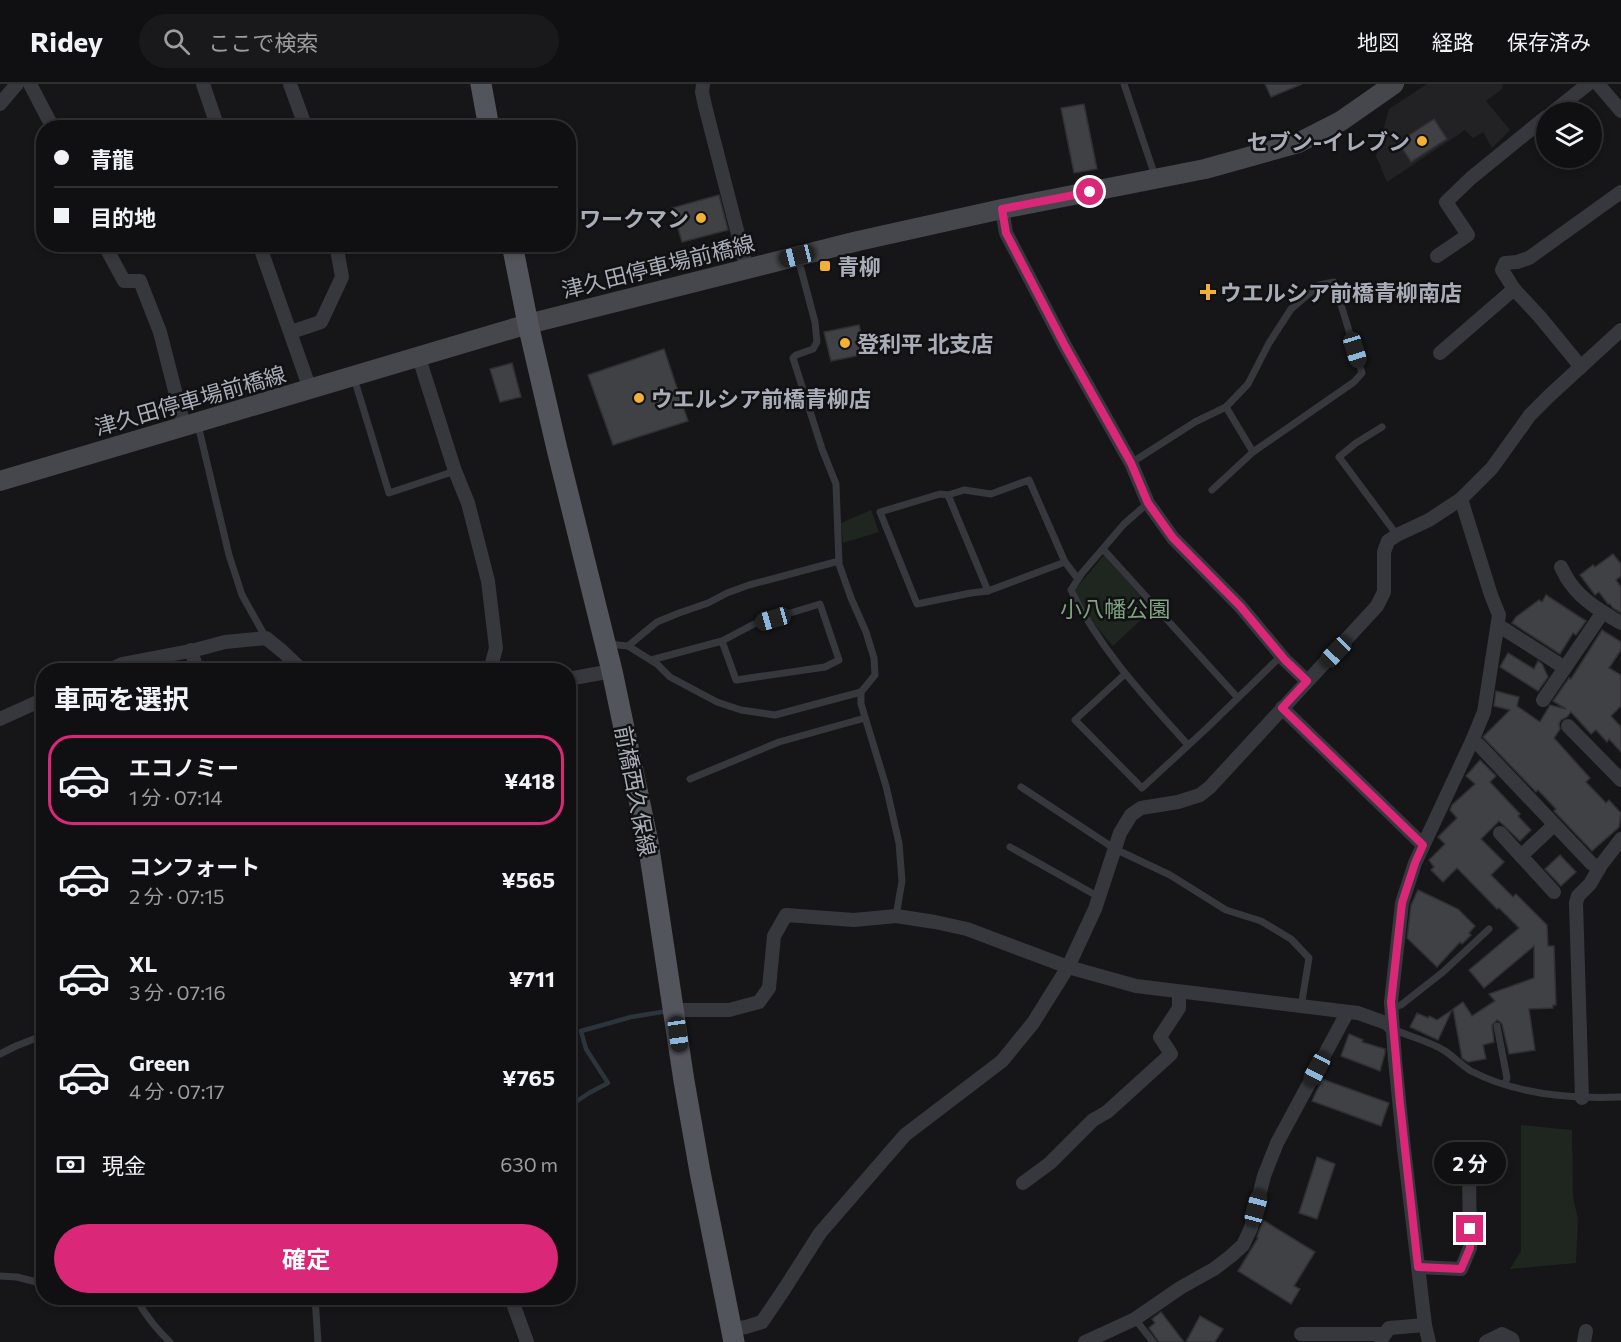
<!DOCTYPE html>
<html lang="ja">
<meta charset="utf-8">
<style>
:root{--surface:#101012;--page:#19191b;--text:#f1f3f6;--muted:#9c9d9f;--line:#303032;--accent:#db2777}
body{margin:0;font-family:Commissioner,"Noto Sans JP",sans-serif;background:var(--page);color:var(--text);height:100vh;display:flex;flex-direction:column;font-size:22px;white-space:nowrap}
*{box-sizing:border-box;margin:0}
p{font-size:20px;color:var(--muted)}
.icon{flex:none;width:33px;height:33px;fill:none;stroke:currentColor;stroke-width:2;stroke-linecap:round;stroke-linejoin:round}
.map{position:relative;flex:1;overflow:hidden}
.side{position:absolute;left:36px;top:579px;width:540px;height:642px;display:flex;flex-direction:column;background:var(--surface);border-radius:24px;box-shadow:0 3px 9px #0003,0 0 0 2px var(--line)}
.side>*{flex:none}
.top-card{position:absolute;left:36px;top:36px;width:540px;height:132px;border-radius:24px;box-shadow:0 3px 9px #0003,0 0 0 2px var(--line);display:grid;align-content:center;height:132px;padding:0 18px;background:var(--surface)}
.buttons{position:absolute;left:1536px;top:18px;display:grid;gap:12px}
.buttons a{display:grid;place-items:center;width:66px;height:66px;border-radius:50%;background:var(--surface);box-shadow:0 3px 9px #0003,0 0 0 2px var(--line);font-size:30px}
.end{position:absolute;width:27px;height:27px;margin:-14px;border:8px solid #db2777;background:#fff;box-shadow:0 0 0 3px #fff}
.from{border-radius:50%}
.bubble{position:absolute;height:42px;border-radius:21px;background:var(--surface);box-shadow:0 3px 9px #0003,0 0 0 2px var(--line);font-size:20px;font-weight:700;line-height:42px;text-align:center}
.car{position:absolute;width:18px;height:36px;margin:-18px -9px;border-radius:8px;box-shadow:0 0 4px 2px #0007;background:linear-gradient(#222 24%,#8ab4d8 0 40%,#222 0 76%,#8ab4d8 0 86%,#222 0)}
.top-card b{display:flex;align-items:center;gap:21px;height:57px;font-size:22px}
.top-card b+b{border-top:2px solid var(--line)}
.top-card i{width:15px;height:15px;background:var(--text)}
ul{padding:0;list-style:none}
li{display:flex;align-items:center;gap:18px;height:90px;margin:0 12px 9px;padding:0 6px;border:3px solid transparent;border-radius:24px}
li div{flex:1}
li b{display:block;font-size:22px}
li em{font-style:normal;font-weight:700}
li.selected{border-color:var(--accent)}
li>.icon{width:54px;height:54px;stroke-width:1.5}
h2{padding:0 18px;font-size:27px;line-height:72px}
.pay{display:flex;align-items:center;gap:15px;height:66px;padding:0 18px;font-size:22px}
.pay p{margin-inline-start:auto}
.cta{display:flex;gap:12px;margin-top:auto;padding:12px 18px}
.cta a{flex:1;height:69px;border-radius:36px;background:var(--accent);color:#fff;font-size:24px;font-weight:700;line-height:69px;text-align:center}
header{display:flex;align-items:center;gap:36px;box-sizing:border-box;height:84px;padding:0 30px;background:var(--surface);border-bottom:2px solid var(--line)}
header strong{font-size:28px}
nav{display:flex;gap:33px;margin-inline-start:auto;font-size:21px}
.search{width:420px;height:54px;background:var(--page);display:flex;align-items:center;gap:15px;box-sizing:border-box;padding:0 21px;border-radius:33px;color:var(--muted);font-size:22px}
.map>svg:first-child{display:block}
</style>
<header>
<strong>Ridey</strong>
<div class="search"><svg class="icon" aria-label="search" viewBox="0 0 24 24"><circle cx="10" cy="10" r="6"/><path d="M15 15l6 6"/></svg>ここで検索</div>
<nav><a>地図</a><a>経路</a><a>保存済み</a></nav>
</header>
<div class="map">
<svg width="1621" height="1258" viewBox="0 0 1621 1258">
<rect width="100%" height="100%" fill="#161618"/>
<!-- built -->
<polygon fill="#222225" points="1427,0 1503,0 1502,5 1486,17 1510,46 1492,64 1483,48 1473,54 1465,46 1387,98 1376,72 1389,25"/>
<!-- green -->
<g fill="#1e261f">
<polygon points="871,426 879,448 843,459 841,439"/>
<polygon points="1104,471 1152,525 1113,562 1093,539 1075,506"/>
<polygon points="1521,1041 1572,1046 1573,1113 1578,1135 1576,1179 1510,1185 1521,1167"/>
</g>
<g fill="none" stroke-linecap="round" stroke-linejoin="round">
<!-- stream -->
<polyline stroke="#2c353c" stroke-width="4.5" points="568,1023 589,1009 608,999 586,965 581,947 631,933 668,927"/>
</g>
<!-- building -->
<g fill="#404145" stroke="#303034" stroke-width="1.5">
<polygon points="1265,0 1302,0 1271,13"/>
<polygon points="1084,20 1097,85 1074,89 1061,24"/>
<polygon points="1434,35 1447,55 1411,78 1398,58"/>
<polygon points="719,111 728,146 682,158 672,124"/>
<polygon points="859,241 866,270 831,277 824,248"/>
<polygon points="664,265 688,337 613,361 588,291"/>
<polygon points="512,279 521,313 500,318 490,285"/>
<polygon points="1613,470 1621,480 1621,492 1616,496 1621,503 1621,529 1613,524 1610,520 1608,520 1599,508 1595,511 1580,491 1593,481 1595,483"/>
<polygon points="1546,511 1586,537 1576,551 1573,549 1560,570 1512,539 1516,533 1539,516 1542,518"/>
<polygon points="1602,546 1621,558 1621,566 1609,584 1621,591 1621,622 1611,632 1621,643 1621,668 1609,655 1607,658 1596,646 1591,650 1571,628 1567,633 1561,636 1559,640 1560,645 1554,654 1590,694 1586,698 1606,719 1609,716 1621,729 1619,743 1592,767 1554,727 1556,725 1538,706 1536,708 1483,653 1510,626 1494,622 1496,607 1519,613 1517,622 1540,638 1550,621 1566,625 1553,617 1569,594 1571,595"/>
<polygon points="1508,569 1534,585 1538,577 1542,580 1548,593 1538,607 1500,583"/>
<polygon points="1480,676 1496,692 1490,698 1520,730 1518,732 1531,746 1520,757 1499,737 1481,755 1504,778 1491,791 1513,813 1516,810 1547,841 1548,862 1554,862 1556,921 1553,921 1553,924 1529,925 1535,966 1509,970 1502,940 1499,937 1497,936 1492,941 1494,958 1483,961 1486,975 1468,978 1462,974 1453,925 1463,918 1472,932 1495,917 1489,910 1534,894 1534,862 1484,904 1469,886 1519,844 1499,824 1497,825 1457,784 1443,798 1431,786 1434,783 1429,776 1445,760 1438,753 1457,734 1450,726 1452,721 1475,700 1466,692"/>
<polygon points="1560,771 1576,788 1561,802 1545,785"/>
<polygon points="1418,806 1458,825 1475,842 1469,849 1471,851 1462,860 1460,858 1437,883 1407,854 1411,821"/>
<polygon points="1452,926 1438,956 1410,943 1417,929 1428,934 1429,932 1437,936"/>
<polygon points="1349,950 1363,956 1362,958 1385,965 1385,969 1380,987 1341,972"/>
<polygon points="1322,995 1389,1019 1381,1042 1312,1017"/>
<polygon points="1317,1073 1335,1080 1317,1135 1299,1129"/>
<polygon points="1263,1136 1315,1168 1294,1202 1300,1205 1291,1220 1238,1187 1258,1154 1257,1153"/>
<polygon points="1161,1228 1184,1258 1159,1258 1149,1244 1155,1239 1152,1235"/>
<polygon points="1200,1232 1223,1245 1215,1258 1186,1258"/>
</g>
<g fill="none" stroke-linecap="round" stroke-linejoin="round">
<!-- lane -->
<g stroke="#37383d" stroke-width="7">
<polyline points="1124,0 1155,92"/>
<polyline points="798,174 815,238 817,258 813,265 796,271 793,274 822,365 836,400 839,480 851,514 866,548 874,574 875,591 861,608 861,620 886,702 899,759 902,797 896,832"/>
<polyline points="354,294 389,409 455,387"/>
<polyline points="1226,323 1253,368"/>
<polyline points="198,341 229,471 242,511 266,554"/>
<polyline points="1382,343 1356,359 1339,373 1397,451"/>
<polyline points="1131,379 1195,338 1226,323 1248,300 1269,259 1291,225 1319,201 1334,198 1362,289 1354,298 1253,368 1212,406"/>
<polyline points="948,411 988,507"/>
<path d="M1148,419L1124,440L1082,489L1071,506C1100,566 1145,613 1188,661"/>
<polyline points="1103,465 1238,614"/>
<polyline points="1065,478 1029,396 991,410 964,406 948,411 940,410 880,428 917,520 971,509 988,507 1065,478 1078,495"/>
<polyline points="608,560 628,562 657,580 670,593 717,618 741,626 775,631 861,608"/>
<polyline points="628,562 657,538 679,529 708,519 727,509 749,501 839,477"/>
<polyline points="651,576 722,557 754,540 820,520 839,576 825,583 736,596 722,557"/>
<polyline points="1125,590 1075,636 1142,704 1207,644 1281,572"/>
<polyline points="690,695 779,658 865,634"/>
<polyline points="1021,703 1115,765 1170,791 1226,826 1261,837 1291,855 1309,874 1301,923"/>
<polyline points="1010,763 1099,813"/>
<polyline points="1392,924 1401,921 1443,888 1489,845"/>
<polyline points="1497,942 1507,994 1505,1000"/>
<path d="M1393,945C1410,953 1429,957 1445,967C1454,973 1461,981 1471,987C1515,1010 1572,1015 1621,1013"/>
<polyline points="0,970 16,962 44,951"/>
<polyline points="0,1192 17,1193 44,1200"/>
<polyline points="315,1214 318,1258"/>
<path d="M138,1218C147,1233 157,1246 170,1258"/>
<polyline points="1135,1235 1153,1258"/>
</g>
<!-- street -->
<g stroke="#37383d" stroke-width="14">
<polyline points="30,0 53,44"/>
<polyline points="203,0 218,44"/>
<polyline points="290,0 306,44"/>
<polyline points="703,0 702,8 705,22 747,185"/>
<polyline points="1598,0 1621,27"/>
<polyline points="0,20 17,0"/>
<polyline points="1553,28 1588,0"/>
<polyline points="1002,125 1006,149 1065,262 1131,379 1148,419 1173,454 1240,522 1285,576 1307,597"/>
<polyline points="104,160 124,197 140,197 160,248 184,342"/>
<polyline points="259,160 310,305"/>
<polyline points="1437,172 1468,151 1446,118 1471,94 1546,33"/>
<polyline points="291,248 321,238 342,193 336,160"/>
<polyline points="1440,269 1514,205"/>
<polyline points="419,274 455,387 468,419 488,497 496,564 490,586"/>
<polyline points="1581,283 1540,233 1514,205 1502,186 1505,179 1517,178 1529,174 1621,108"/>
<path d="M1561,483C1564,489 1567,495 1571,500C1583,517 1604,529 1621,539"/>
<polyline points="1497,544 1504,545 1565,584"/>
<polyline points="191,566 197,586"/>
<polyline points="109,586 122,580 195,566 225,558 266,554 282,567 302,586"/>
<polyline points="568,595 612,587"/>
<polyline points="1543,616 1603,528"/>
<polyline points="1282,624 1423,761"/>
<polyline points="0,635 44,615"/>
<polyline points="1568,642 1621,696"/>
<polyline points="1472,657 1479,661 1591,779 1599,785"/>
<polyline points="1500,749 1554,808"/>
<polyline points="1521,772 1554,741"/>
<polyline points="674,926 729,926 759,918 769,904 774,852 786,831 854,836 896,832 935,838 967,845 1068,883 1136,902 1358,929 1386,939 1393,945"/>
<polyline points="1582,1014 1576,819 1578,812 1590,800 1601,781 1621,755"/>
<polyline points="1023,1099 1050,1079 1093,1036 1107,1028 1171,970 1160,953 1179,924 1179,908"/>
<polyline points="1418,1183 1461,1185 1470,1164 1469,1088 1473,1083 1486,1084"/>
<polyline points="511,1214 527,1258"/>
<polyline points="732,1245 746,1243 762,1238 785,1204 820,1149 905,1051 1002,977 1033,939 1068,883 1095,825 1120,749 1131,731 1141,724 1178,718 1200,711 1210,703 1377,522 1384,508 1384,468 1388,457 1397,451 1429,436 1461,415"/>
<polyline points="1301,1250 1384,1250"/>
<polyline points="1381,1256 1389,1244 1425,1241"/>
<polyline points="1085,1258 1135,1235 1180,1204 1214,1185 1231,1172 1243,1161 1251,1144 1264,1092 1277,1059 1347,929"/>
<polyline points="1429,1258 1425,1241 1404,1065 1395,976 1391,918 1402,819 1415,779 1472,657 1484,628 1499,531 1491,511 1461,415 1492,384 1530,331 1549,312 1621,246"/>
<polyline points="1486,1258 1502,1250 1512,1255 1513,1258"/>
<polyline points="1584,1258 1586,1247"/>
</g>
<!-- secondary -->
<polyline stroke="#45474d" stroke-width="20" points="0,397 528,240 858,157 1002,125 1205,85 1298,59 1341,37 1394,0"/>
<!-- primary -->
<g stroke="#53555c" stroke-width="21">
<polyline points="481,0 489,44"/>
<polyline points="512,160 528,240 557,365 612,587 648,758 684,997 700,1088 734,1258"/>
</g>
</g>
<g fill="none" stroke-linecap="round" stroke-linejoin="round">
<!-- route -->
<polyline stroke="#db2777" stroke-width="8" points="1090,108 1002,125 1006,149 1065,262 1131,379 1148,419 1173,454 1240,522 1285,576 1307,597 1282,624 1423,761 1415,779 1402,819 1391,918 1400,1020 1418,1183 1461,1185 1470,1164 1470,1145"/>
</g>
<!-- markers -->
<g fill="#f2b134" stroke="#111113" stroke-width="2">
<circle cx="1422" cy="57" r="6"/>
<circle cx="701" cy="134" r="6"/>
<rect x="819" y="176" width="12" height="12" rx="3"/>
<path d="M1205 199h6v6h6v6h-6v6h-6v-6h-6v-6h6z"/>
<circle cx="845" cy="259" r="6"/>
<circle cx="639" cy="314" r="6"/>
</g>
<g text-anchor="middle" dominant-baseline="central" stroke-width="5" stroke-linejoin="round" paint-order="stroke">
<!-- poi labels -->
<g font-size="22" font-weight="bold" fill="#a8adb8" stroke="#111113" text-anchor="start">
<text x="1410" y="57" text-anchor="end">セブン-イレブン</text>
<text x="689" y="134" text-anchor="end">ワークマン</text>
<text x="837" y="182">青柳</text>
<text x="1220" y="208">ウエルシア前橋青柳南店</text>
<text x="857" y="259">登利平 北支店</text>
<text x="651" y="314">ウエルシア前橋青柳店</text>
</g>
<!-- street labels -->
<g font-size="22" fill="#a8adb8" stroke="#111113">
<text transform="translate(658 182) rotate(-14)">津久田停車場前橋線</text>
<text transform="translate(190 316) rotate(-16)">津久田停車場前橋線</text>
<text transform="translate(636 707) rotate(79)">前橋西久保線</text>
</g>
<!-- park labels -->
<g font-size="22" fill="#7fa381" stroke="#111113">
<text x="1115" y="524">小八幡公園</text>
</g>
</g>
</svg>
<div class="buttons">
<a><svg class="icon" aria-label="layers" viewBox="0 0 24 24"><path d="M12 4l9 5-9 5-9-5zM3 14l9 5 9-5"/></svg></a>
</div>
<i class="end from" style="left:1090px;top:108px"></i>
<i class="end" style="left:1470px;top:1145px"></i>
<div class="bubble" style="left:1434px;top:1058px;width:72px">2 分</div>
<i class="car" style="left:797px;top:172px;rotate:256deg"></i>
<i class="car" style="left:1355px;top:266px;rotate:163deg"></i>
<i class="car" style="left:773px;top:535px;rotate:254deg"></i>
<i class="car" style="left:1336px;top:568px;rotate:224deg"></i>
<i class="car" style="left:678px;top:950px;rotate:172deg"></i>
<i class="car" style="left:1317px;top:985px;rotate:208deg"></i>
<i class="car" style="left:1256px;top:1124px;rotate:15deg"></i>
<div class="top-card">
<b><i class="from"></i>青龍</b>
<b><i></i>目的地</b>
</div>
<section class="side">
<h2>車両を選択</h2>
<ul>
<li class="selected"><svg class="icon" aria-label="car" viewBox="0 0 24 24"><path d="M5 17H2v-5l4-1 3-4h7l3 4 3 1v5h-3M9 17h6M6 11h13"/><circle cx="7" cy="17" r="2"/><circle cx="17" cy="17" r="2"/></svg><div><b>エコノミー</b><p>1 分 · 07:14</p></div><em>¥418</em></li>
<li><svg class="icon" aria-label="car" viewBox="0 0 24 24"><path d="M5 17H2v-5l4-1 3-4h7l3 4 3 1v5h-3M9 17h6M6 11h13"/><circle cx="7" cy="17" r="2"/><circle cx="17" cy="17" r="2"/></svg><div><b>コンフォート</b><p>2 分 · 07:15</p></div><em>¥565</em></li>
<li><svg class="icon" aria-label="car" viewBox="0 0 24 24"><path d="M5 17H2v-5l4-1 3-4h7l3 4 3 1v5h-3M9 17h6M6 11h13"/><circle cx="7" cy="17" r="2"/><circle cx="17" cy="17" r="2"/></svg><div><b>XL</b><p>3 分 · 07:16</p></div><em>¥711</em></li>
<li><svg class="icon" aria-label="car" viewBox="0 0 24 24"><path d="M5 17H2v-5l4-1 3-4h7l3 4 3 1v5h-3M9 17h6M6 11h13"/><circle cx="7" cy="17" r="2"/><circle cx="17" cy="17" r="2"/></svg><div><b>Green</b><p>4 分 · 07:17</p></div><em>¥765</em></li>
</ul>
<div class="pay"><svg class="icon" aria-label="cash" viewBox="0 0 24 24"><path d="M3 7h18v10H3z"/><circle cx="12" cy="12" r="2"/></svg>現金<p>630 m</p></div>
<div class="cta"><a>確定</a></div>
</section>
</div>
